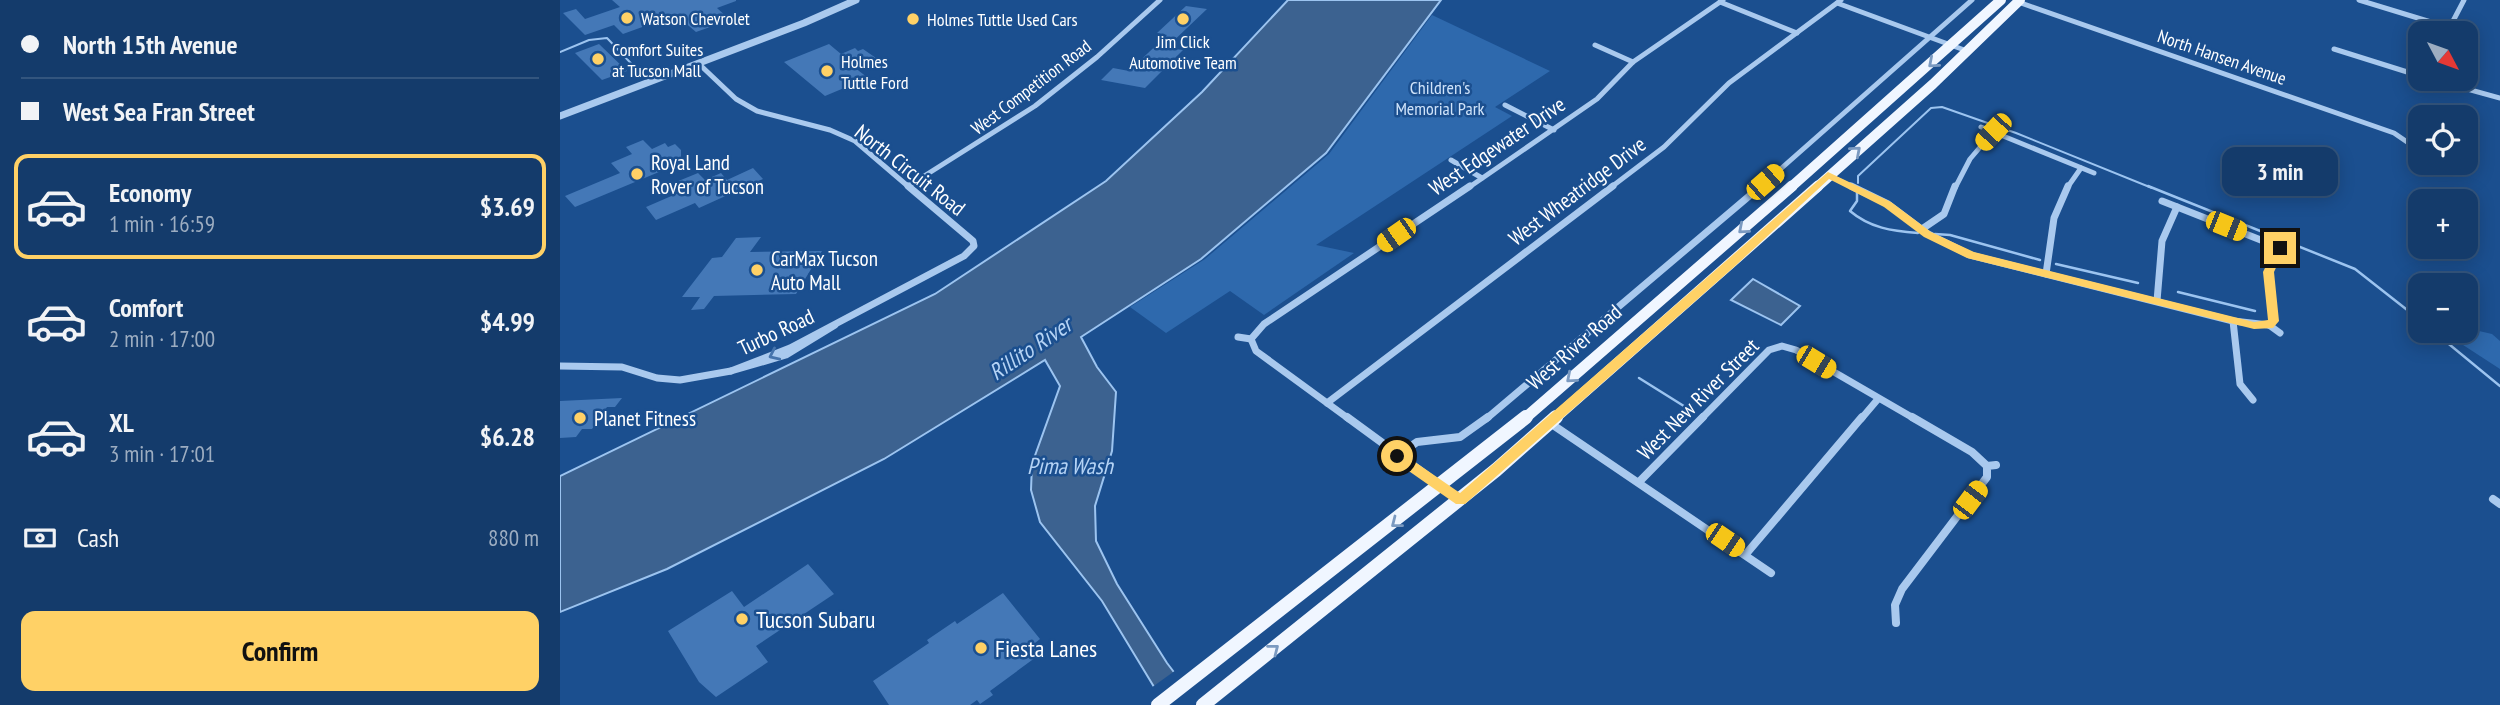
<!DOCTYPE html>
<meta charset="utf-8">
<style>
:root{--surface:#143b6b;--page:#1d4271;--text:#f1f3f6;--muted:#9dadc1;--line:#33557e;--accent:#ffd166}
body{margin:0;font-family:"PT Sans Narrow",sans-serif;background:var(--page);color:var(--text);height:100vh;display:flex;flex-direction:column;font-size:26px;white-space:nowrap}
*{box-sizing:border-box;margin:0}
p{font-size:23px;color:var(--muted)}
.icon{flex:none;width:38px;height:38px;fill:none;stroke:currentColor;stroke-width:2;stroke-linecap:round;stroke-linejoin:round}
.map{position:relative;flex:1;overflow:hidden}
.panel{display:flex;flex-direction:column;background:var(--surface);width:560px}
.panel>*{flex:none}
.hud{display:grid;align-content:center;height:154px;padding:0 21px;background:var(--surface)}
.needle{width:46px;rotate:131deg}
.controls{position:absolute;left:1848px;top:21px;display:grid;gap:14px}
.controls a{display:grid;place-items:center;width:70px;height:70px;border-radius:14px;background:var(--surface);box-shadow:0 4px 18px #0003,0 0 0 2px var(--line);font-size:35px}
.end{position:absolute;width:32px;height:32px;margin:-16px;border:9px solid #ffd166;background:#111;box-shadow:0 0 0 4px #111}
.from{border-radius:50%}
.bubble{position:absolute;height:49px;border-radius:14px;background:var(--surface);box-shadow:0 4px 18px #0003,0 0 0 2px var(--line);font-size:23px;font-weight:800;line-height:49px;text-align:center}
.car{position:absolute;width:21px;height:42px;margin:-21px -10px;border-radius:9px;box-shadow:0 0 5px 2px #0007;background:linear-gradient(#f5c518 24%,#345 0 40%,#f5c518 0 76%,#345 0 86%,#f5c518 0)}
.hud b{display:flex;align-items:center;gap:24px;height:66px;font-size:26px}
.hud b+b{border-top:2px solid var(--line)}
.hud i{width:18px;height:18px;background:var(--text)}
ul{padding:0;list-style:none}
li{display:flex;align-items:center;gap:21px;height:105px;margin:0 14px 10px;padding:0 7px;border:4px solid transparent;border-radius:14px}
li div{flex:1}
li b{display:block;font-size:26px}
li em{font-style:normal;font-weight:800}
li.selected{border-color:var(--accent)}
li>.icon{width:63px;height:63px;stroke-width:1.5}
.pay{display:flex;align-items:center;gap:18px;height:77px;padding:0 21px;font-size:26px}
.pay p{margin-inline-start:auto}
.primary-button{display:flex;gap:14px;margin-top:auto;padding:14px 21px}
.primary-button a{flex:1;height:80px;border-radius:14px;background:var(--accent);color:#111;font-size:28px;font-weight:800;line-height:80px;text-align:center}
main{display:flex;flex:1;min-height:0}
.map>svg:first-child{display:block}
</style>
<main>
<section class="panel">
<div class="hud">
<b><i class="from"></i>North 15th Avenue</b>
<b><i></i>West Sea Fran Street</b>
</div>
<ul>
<li class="selected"><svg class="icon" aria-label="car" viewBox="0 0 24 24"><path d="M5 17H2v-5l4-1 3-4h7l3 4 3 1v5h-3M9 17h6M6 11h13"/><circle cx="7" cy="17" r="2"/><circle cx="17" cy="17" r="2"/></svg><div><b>Economy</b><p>1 min · 16:59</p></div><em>$3.69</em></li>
<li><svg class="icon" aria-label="car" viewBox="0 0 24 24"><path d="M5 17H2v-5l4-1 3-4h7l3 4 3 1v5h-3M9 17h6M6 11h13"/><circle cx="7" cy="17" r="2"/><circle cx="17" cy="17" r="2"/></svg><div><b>Comfort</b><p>2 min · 17:00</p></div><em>$4.99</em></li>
<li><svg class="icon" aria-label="car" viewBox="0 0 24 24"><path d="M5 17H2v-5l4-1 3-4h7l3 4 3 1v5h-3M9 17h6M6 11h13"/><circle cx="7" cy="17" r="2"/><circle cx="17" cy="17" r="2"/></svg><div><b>XL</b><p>3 min · 17:01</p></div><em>$6.28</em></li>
</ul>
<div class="pay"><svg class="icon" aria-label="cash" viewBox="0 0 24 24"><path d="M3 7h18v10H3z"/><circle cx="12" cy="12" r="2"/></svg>Cash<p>880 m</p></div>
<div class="primary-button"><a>Confirm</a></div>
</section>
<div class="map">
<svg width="1940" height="705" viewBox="0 0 1940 705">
<rect width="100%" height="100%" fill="#1b4f8f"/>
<!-- green -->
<g fill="#2e69ad">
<polygon points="872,15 990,71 935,107 952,116 756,245 794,253 704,315 670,291 606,333 570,307 645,259 769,154"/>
<polygon points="1906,328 1932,334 1940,341 1940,369 1900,343 1893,331 1906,331"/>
</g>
<!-- water -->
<g fill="#3c6290" stroke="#9cc4f0" stroke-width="2">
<polygon points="728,0 881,0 766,153 641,259 521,337 537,367 556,392 552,451 535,506 536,541 557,584 607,663 639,705 605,705 542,601 480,522 471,490 472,464 500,386 485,360 324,459 107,569 0,612 0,476 375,294 546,181 642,92"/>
<polygon points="1193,279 1240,306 1221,325 1171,300"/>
</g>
<!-- pier -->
<polygon fill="#1b4f8f" points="616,670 641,703 642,705 601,705 591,688"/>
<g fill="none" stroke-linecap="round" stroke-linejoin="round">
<!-- stream-far1 -->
<g stroke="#9cc4f0" stroke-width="2">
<polyline points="0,52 29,40 47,38 82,75"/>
<polyline points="1298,183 1298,176 1371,108 1382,107 1456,133 1592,188"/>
</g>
<!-- stream -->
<g stroke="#9cc4f0" stroke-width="2.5">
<polyline points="1588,186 1795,269 1860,320"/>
<path d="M1297,193V201L1290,211C1310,228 1332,231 1358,233"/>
<polyline points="1375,234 1390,235 1480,260"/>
<polyline points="1496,264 1578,283"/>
<polyline points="1618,292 1695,311"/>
<polyline points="1873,331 1940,386"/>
<polyline points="1079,378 1135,413"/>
</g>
</g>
<!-- building -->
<g fill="#4478b7">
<polygon points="52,0 176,0 176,1 157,8 170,20 136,32 122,20 116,23 110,17 63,34 54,25 25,35 3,13 16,9 25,19 60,7"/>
<polygon points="626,6 647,9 606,48 623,50 585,88 541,80 553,68 569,71 607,35 597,33"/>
<polygon points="39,44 67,71 42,80 15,53"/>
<polygon points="269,44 281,54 295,48 298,51 303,49 316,58 294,67 308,78 265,96 224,62"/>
<polygon points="83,140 92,149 105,143 108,147 115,144 121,150 121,158 108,165 111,167 15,207 5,196 60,173 51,163 72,154 66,147"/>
<polygon points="193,168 203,179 139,208 135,203 96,220 86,207 123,191 116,182 138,173 145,180 161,173 167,180"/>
<polygon points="201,237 190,252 262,251 236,294 154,296 144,309 131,310 140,297 122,297 152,258 162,257 176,238"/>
<polygon points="62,398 55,407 47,407 32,429 22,429 16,437 0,438 0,401"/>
<polygon points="248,564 274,594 196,646 208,662 156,697 139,682 108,631 172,591 184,607"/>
<polygon points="443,593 480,639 475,643 483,652 430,691 433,695 420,704 417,700 410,705 329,705 313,681 369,643 367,640 395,621 397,624"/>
</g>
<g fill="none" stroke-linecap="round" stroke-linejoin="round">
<!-- minor-far2 -->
<g stroke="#a9c9ee" stroke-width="5">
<polyline points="1799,0 1884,26 1892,23 1904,0"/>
<polyline points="1160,2 1237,33"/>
<polyline points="1458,2 1834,133 1853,146"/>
<polyline points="1277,3 1407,51"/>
<polyline points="1035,45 1073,62"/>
<polyline points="1774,49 1860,76"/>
<polyline points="138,63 176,99 197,111 270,130 295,141 350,188"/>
<polyline points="1871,79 1940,98"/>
<polyline points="945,105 994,130"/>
<polyline points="1421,127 1534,173"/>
<polyline points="891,160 922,178"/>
<polyline points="1268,175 1294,188"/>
<polyline points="350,185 475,106 537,57 600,0"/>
<polyline points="908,188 1037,99 1073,62 1163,0"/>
<polyline points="1050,188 1104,147 1169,83 1281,0"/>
<polyline points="1199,188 1412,0"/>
<polyline points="1395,188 1410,159 1433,132"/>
<polyline points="1507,188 1521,168"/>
</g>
<!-- minor-far1 -->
<g stroke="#a9c9ee" stroke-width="7">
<polyline points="1291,186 1328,204 1368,234 1410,255 1673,321 1709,325"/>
<polyline points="1602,201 1736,254"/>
<polyline points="1362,229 1384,214 1395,186"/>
<polyline points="1486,274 1494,218 1508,186"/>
<polyline points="1597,301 1602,241 1617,207"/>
<polyline points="1673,321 1680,384 1693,400"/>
<polyline points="275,325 226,355 171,371 230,348 404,256 414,246 413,241 348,186"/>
<polyline points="1709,325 1714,318 1709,272 1720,248"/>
<polyline points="1709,325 1720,333"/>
<polyline points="678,337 691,339"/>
<polyline points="691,339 704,324 910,186"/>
<polyline points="691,339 696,351 789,419"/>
<polyline points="0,366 62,367 97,378 120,380 171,371"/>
<polyline points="767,403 1053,186"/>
<polyline points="926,419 1201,186"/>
<polyline points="1141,419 1209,350 1222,346 1236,350 1355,419"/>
<polyline points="1301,419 1318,399"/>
</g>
<!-- minor -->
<g stroke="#a9c9ee" stroke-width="8">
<polyline points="787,417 899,499"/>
<polyline points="1352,417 1412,452 1427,466"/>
<polyline points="990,423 1211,573"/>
<polyline points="837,456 857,442 900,437 928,417"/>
<polyline points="1080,481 1143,417"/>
<polyline points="1933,499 1940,504"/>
<polyline points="1186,554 1302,417"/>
<polyline points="1336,623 1335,605 1342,589 1427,477 1427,466 1436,465"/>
</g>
<!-- tertiary -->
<polyline stroke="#a9c9ee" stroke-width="7" points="0,116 244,23 296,0"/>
<!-- primary-far2 -->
<g stroke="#f0f6ff" stroke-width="10">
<polyline points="1230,188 1441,0"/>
<polyline points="1256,188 1373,84 1460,0"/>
</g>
<!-- primary-far1 -->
<g stroke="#f0f6ff" stroke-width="11">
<polyline points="964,419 1232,186"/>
<polyline points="994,419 1258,186"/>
</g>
<!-- primary -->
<g stroke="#f0f6ff" stroke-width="14">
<polyline points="598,705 966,417"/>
<polyline points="643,705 936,470 996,417"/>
</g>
</g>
<!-- one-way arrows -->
<defs><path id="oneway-chevron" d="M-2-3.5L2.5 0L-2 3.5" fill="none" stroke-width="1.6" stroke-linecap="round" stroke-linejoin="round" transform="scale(1.75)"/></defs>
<g stroke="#7b9ac1">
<use href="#oneway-chevron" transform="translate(1373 63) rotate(139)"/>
<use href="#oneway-chevron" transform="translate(1296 151) rotate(-41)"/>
<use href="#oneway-chevron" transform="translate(1183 229) rotate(139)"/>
<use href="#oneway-chevron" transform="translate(1011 378) rotate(139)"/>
<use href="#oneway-chevron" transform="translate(836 523) rotate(142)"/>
<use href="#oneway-chevron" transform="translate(714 649) rotate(-38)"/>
</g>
<use stroke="#4674ac" href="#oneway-chevron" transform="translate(214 355) rotate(155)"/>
<!-- route -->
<polygon fill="#ffd166" points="1268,172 1331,202 1371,232 1414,252 1694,322 1708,320 1703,272 1716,245 1724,245 1725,248 1714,272 1719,321 1713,328 1694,329 1407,258 1364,237 1324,207 1269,179 1174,267 905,504 896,504 833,460 833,453 842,453 900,493"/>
<!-- markers -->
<g fill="#ffd166" stroke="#1b4f8f" stroke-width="2.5">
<circle cx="67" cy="18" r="7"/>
<circle cx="353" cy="19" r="7"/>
<circle cx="623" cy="19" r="7"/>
<circle cx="38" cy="59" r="7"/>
<circle cx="267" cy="71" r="7"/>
<circle cx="77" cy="174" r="7"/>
<circle cx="197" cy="270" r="7"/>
<circle cx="20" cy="418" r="7"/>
<circle cx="182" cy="619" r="7"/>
<circle cx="421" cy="648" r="7"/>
</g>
<g text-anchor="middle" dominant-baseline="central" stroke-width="5" stroke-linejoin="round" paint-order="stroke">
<!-- far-poi labels -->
<g font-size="18" fill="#fff" stroke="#1b4f8f" text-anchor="start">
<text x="81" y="18">Watson Chevrolet</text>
<text x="367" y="19">Holmes Tuttle Used Cars</text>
<text x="623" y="41" text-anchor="middle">Jim Click<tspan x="623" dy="21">Automotive Team</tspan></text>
<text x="52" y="49">Comfort Suites<tspan x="52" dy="21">at Tucson Mall</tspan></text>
<text x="281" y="61">Holmes<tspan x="281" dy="21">Tuttle Ford</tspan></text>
</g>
<!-- far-street labels -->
<g font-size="18" fill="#fff" stroke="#1b4f8f">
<text transform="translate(1662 57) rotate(19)">North Hansen Avenue</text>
<text transform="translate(471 87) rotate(-37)">West Competition Road</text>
</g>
<!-- far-park labels -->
<g font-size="18" fill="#cfe3fa" stroke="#1b4f8f">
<text x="880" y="87">Children's<tspan x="880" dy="21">Memorial Park</tspan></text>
</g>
<!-- street labels -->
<g font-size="21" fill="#fff" stroke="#1b4f8f">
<text transform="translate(937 146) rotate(-34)">West Edgewater Drive</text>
<text transform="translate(350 170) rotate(38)">North Circuit Road</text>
<text transform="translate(1017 191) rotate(-37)">West Wheatridge Drive</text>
<text transform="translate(216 332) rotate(-25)">Turbo Road</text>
<text transform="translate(1014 347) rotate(-41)">West River Road</text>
<text transform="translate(1138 399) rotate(-45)">West New River Street</text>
</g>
<!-- poi labels -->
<g font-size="21" fill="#fff" stroke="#1b4f8f" text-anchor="start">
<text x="91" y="162">Royal Land<tspan x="91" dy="24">Rover of Tucson</tspan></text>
<text x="211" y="258">CarMax Tucson<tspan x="211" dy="24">Auto Mall</tspan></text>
<text x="34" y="418">Planet Fitness</text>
</g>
<!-- water labels -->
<g font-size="23" font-style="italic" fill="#b5d3f5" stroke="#1b4f8f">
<text transform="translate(470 348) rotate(-34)">Rillito River</text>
<text x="510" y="465">Pima Wash</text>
</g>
<!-- near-poi labels -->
<g font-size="24" fill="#fff" stroke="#1b4f8f" text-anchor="start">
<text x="196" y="619">Tucson Subaru</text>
<text x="435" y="648">Fiesta Lanes</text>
</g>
</g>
</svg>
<div class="controls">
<a><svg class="needle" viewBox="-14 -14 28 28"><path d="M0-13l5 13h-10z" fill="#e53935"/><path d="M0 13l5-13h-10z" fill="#9dadc1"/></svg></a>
<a><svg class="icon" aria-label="locate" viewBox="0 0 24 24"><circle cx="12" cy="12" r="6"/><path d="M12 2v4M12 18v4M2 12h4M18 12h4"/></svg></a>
<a>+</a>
<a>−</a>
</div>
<i class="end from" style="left:837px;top:456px"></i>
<i class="end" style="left:1720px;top:248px"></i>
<div class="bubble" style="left:1662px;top:147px;width:116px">3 min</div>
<i class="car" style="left:1433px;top:132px;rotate:223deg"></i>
<i class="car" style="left:1205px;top:182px;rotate:49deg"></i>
<i class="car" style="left:1666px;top:226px;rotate:112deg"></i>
<i class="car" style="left:836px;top:235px;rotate:235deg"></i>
<i class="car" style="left:1256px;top:362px;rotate:121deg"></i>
<i class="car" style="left:1410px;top:500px;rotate:37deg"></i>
<i class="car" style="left:1165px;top:540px;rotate:124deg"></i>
</div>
</main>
